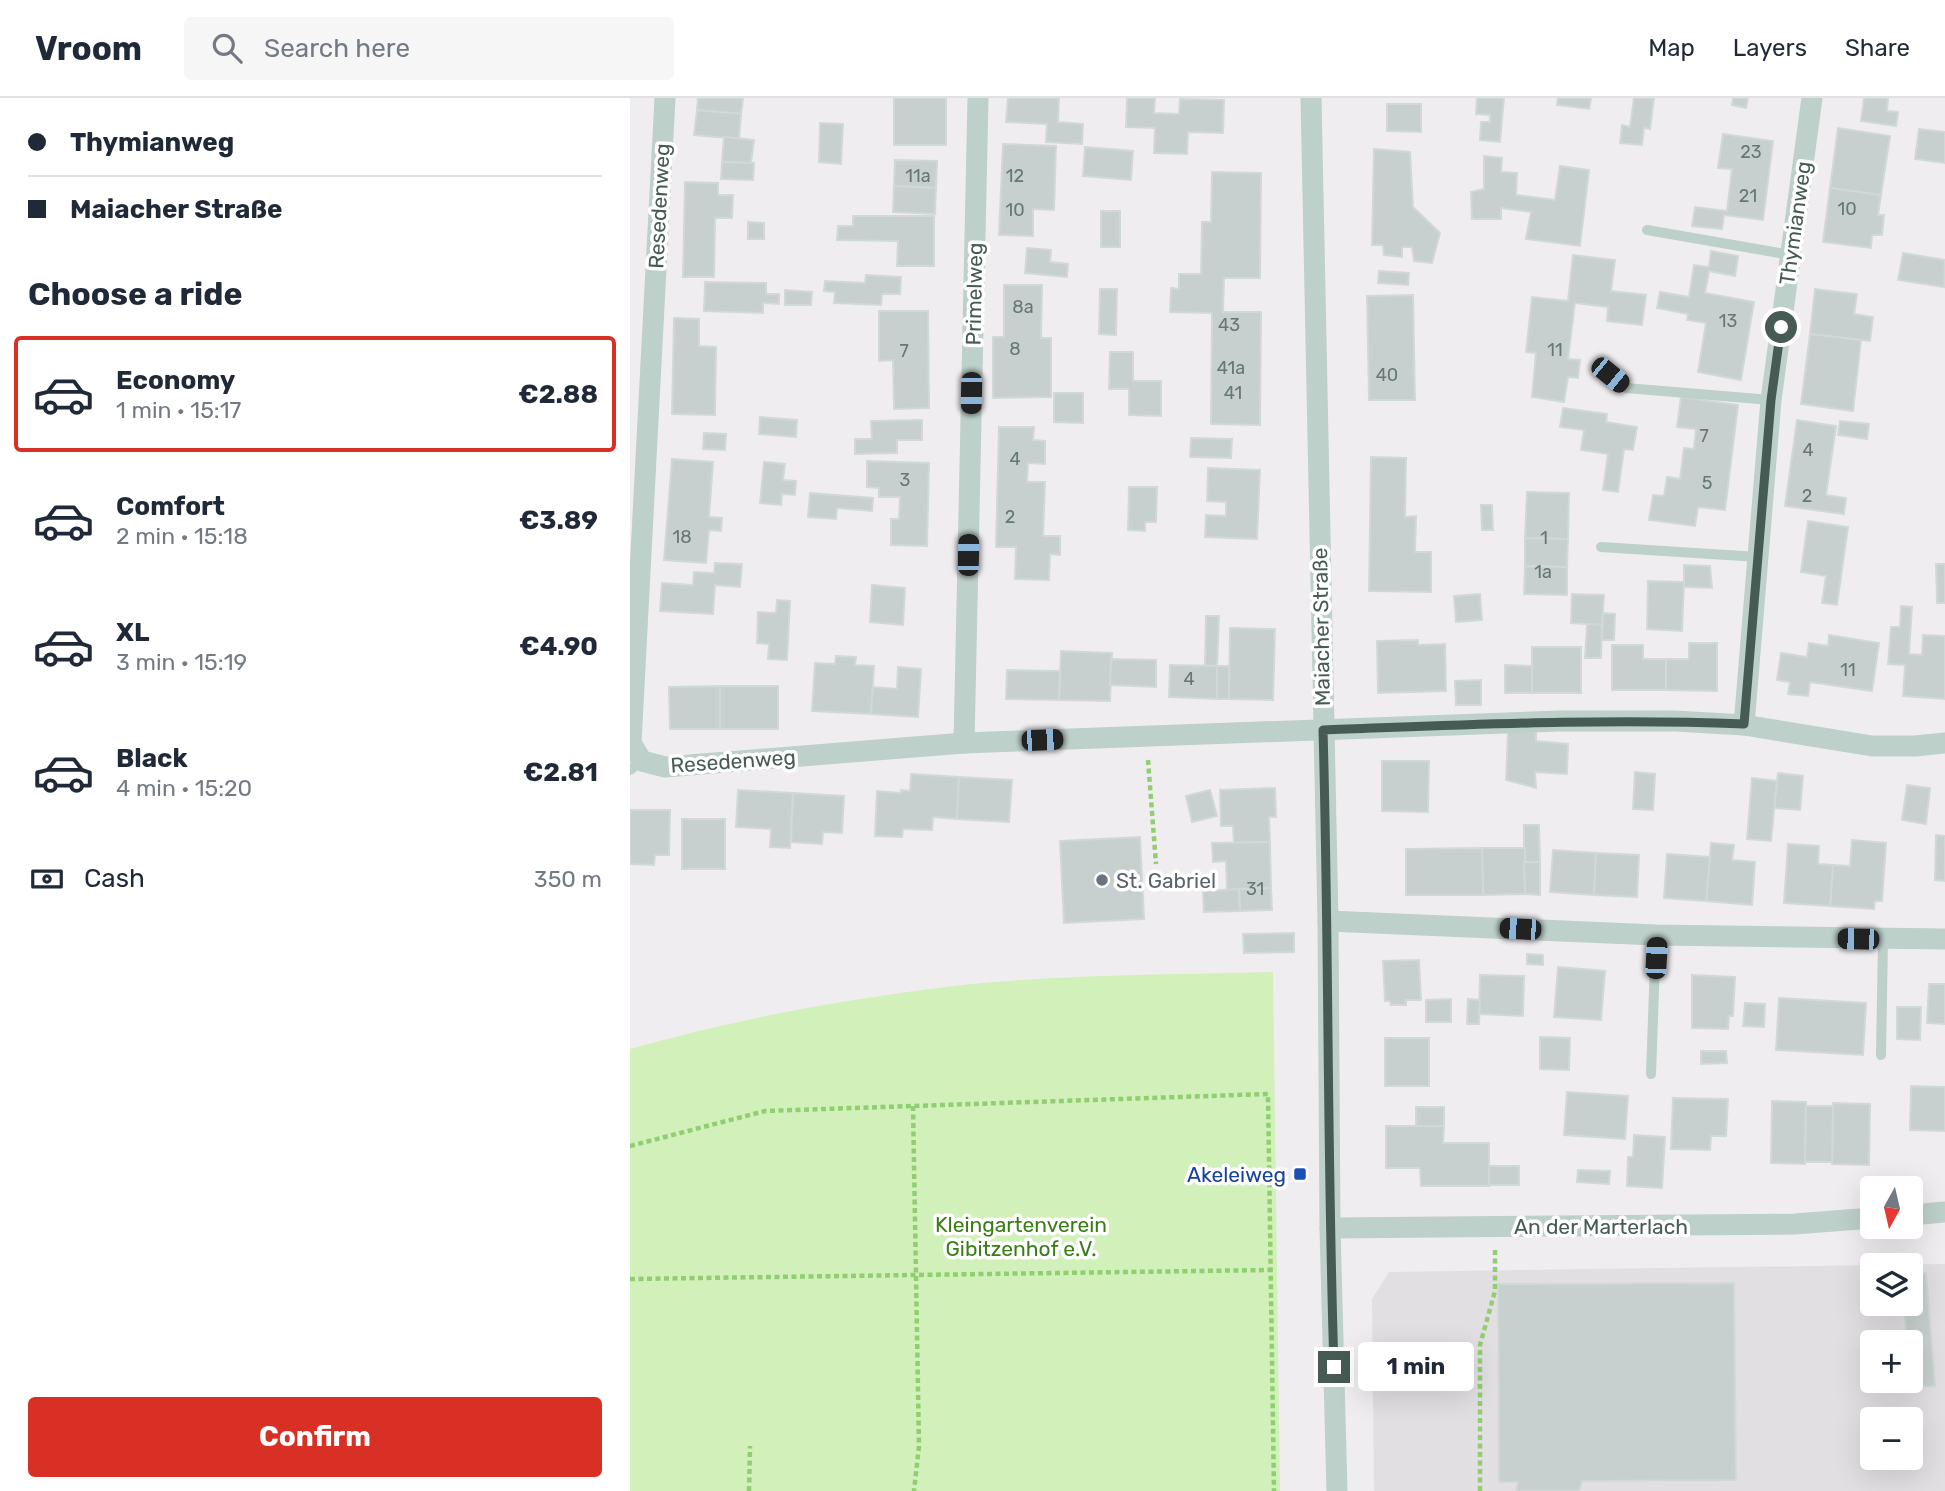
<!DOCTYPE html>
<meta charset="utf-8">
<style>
:root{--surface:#fff;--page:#f6f6f7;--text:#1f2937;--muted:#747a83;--line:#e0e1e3;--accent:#d93025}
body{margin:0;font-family:Rubik,sans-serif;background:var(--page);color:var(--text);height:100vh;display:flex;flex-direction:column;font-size:26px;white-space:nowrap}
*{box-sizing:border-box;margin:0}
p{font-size:23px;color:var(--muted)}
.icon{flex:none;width:38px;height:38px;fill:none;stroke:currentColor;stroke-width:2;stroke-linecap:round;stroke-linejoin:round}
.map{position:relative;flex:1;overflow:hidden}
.side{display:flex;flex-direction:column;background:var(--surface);width:630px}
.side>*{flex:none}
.hud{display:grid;align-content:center;height:154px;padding:0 28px;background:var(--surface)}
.needle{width:46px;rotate:188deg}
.controls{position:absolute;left:1230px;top:1078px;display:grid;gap:14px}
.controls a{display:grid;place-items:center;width:63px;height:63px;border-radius:7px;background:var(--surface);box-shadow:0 7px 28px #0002;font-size:35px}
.end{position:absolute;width:32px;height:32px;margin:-16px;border:9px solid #455b53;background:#fff;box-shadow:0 0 0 4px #fff}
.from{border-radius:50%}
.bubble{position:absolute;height:49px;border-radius:7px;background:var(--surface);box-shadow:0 7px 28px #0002;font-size:23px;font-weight:700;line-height:49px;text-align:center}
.car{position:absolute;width:21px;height:42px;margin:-21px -10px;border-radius:9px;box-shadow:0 0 5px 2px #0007;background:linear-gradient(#222 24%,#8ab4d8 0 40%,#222 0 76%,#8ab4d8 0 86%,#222 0)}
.hud b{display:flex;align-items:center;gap:24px;height:66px;font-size:26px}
.hud b+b{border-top:2px solid var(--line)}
.hud i{width:18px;height:18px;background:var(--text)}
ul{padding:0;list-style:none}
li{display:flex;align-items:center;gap:21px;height:116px;margin:0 14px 10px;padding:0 14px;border:4px solid transparent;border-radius:7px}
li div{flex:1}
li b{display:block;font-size:26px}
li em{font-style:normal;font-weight:700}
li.on{border-color:var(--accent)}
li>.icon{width:63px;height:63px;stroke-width:1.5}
h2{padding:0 28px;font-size:32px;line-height:84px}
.pay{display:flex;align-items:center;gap:18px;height:77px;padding:0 28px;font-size:26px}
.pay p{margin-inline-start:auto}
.button{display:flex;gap:14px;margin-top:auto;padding:14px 28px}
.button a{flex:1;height:80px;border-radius:7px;background:var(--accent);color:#fff;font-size:28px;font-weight:700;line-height:80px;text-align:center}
header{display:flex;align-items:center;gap:42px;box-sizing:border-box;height:98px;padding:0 35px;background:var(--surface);border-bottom:2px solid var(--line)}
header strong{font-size:33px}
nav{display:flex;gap:38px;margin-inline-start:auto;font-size:24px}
.search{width:490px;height:63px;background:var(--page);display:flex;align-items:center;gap:18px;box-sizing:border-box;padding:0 24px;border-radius:7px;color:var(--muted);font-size:26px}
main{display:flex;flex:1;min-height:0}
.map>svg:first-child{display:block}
</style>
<header>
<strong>Vroom</strong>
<div class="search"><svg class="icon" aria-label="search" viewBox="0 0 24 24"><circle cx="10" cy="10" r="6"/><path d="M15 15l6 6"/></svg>Search here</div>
<nav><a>Map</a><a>Layers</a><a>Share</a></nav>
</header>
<main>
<section class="side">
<div class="hud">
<b><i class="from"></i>Thymianweg</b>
<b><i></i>Maiacher Straße</b>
</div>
<h2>Choose a ride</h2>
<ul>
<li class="on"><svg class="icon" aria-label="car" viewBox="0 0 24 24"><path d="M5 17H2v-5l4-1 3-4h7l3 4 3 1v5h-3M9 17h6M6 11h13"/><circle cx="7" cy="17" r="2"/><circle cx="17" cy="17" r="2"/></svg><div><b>Economy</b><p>1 min · 15:17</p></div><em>€2.88</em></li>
<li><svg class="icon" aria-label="car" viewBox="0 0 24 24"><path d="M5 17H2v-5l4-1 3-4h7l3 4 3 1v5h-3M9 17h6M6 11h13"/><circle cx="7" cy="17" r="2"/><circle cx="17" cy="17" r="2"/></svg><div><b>Comfort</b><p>2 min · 15:18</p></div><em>€3.89</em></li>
<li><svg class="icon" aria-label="car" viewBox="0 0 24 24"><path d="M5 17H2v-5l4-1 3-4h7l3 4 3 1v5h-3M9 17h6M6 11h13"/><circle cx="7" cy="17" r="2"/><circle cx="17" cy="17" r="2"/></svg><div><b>XL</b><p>3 min · 15:19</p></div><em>€4.90</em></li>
<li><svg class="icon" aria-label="car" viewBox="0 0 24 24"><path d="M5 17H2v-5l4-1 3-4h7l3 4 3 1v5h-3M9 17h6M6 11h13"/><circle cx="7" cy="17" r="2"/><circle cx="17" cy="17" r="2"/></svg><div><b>Black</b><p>4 min · 15:20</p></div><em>€2.81</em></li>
</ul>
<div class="pay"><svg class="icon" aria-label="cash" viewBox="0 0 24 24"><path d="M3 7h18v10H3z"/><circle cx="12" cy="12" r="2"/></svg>Cash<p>350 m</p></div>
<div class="button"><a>Confirm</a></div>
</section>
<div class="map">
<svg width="1315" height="1393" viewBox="0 0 1315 1393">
<rect width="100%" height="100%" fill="#f0edf0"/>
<!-- education -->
<path fill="#e1dfe1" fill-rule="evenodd" d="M1315,1166V1393H744L742,1201L759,1174ZM1242,1167H1281V1206H1242ZM1242,1244H1281V1283H1242ZM1242,1321H1281V1360H1242Z"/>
<!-- green -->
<path fill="#d2f0ba" d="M643,874L650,1393H0V951C106,921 215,901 324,888C429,876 537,877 643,874Z"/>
<!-- building -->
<g fill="#c7d0ce" stroke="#d1d9d8" stroke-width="2">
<polygon points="68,0 113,0 111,16 67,12"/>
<rect x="264" y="0" width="52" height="47"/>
<polygon points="378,0 429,0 428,24 453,26 452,46 416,44 417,26 376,24"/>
<polygon points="497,0 525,0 524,15 549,16 550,1 594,2 593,35 558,34 557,56 524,55 525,30 496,29"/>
<polygon points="847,0 874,0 870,44 850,42 851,24 860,24 860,17 846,16"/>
<polygon points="928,0 961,0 959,11 927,7"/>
<polygon points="1004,0 1024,0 1020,31 1014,30 1012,47 990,45 992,27 1000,29"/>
<polygon points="1103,0 1118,0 1116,10 1102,7"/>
<polygon points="1234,0 1258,0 1257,13 1268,14 1266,28 1231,23"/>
<polygon points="757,6 791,6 791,34 757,33"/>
<polygon points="67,12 111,16 109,41 64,37"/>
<polygon points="190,25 213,26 211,66 189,64"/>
<polygon points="1208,30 1260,38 1251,97 1200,90"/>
<polygon points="1289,31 1315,34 1315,65 1285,61"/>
<polygon points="1093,36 1143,43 1133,122 1094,117 1092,131 1062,128 1065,109 1097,113 1102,71 1088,70"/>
<polygon points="94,39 124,42 121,65 92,64"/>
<polygon points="373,46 426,48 424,112 403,111 403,138 369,137"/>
<polygon points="455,49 503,53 501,82 453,78"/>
<polygon points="744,51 780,54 783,109 810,135 802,165 784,163 782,149 772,149 772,159 754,157 753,147 742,147"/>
<polygon points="854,58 872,60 871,74 887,75 886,97 925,102 930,68 959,72 950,148 896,141 901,114 871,110 871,121 842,121 841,94 854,91"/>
<polygon points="265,62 307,63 306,90 264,88"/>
<polygon points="92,64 124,65 123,82 91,81"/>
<polygon points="582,74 631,75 630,180 594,180 593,214 631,214 630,327 581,326 582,215 540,214 541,190 549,191 549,176 571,176 572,124 581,124"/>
<polygon points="55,84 88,85 88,97 103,97 102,120 85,120 84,179 53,179"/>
<polygon points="264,88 306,90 305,116 263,114"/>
<polygon points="1200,90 1251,97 1248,117 1254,117 1252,137 1242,137 1241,150 1193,144"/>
<rect x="471" y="113" width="19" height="36"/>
<polygon points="223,118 304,118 304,168 267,168 268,143 207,142 208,128 223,128"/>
<polygon points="118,124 134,125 134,141 118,141"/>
<polygon points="397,150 421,152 420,164 438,166 437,179 395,175"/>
<polygon points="1081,153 1108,158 1105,178 1079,173 1075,195 1124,204 1111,282 1068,274 1076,225 1057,222 1058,216 1027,210 1030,194 1059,199 1064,167 1079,169"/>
<polygon points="1273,155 1315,162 1314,189 1268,182"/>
<polygon points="943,157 985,162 981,193 1016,197 1012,227 977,223 978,209 945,205 938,261 950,262 948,280 938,279 934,304 902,299 906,255 896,254 902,199 938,203"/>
<polygon points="749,173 779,175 778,187 748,185"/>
<polygon points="236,177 271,179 270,196 252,196 251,207 204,205 205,194 194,193 195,183 235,185"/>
<polygon points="75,184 136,185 136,196 149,196 149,206 133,205 133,215 74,213"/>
<polygon points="374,187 412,187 411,240 421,240 421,299 363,300 363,239 374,239"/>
<polygon points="470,191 487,191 486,237 469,236"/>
<polygon points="1185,191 1227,196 1224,216 1243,219 1240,243 1180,236"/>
<polygon points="155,192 182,194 181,207 155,207"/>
<polygon points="783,197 785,302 739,302 737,198"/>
<polygon points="249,213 298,213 299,310 264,311 263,262 249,263"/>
<polygon points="44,220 69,221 69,248 86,249 85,317 42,316"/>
<polygon points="1180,236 1231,242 1223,313 1171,306"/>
<polygon points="480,254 503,254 503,283 531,283 531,318 499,317 499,291 479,291"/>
<polygon points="424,295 453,295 453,325 424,324"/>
<polygon points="1051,299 1108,307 1095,412 1068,409 1065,428 1019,422 1023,397 1034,398 1037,379 1050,381 1054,350 1064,351 1066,331 1047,329"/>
<polygon points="933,310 977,316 976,324 1007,329 1003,352 994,351 988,394 973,392 978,356 951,352 954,332 930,329"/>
<polygon points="130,319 167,322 166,339 129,336"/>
<polygon points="292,322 292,342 267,342 267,355 225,356 225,341 242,341 241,323"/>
<polygon points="1167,322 1206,328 1196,397 1216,400 1214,416 1155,408"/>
<polygon points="1210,323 1239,326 1237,341 1208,337"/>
<polygon points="369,329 404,329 403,342 415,343 415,366 398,365 397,384 415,384 413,438 430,438 430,457 420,456 419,482 385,481 386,449 366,449"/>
<polygon points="74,335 96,336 95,352 73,351"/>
<polygon points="561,340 602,341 601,360 560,359"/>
<polygon points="741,359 776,360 775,419 786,418 785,454 801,454 801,494 739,493"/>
<polygon points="42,361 83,364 79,419 92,420 91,433 79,432 76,465 34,462"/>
<polygon points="237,363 299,365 297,448 261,447 261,421 269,421 270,399 249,399 249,390 237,389"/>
<polygon points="134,364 155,366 153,382 166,383 165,397 152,396 151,407 130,405"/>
<polygon points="578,370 630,372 627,441 575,439 576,417 596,418 596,404 577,403"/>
<polygon points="499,389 527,389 526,424 515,424 515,433 498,432"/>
<polygon points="897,394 939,395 938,441 895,440"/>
<polygon points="180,395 243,400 242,413 207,410 206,421 178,419"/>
<polygon points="851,407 862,407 863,432 852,432"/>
<polygon points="1178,423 1218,429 1207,507 1192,505 1196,478 1171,474"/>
<polygon points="895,440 938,441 937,469 895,468"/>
<polygon points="85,465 112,466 110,489 85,487 83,516 30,513 32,485 63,487 64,474 84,475"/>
<polygon points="1306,466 1315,466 1315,505 1307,505"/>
<polygon points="1054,467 1080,468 1082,490 1054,489"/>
<polygon points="895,468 937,469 937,497 894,496"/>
<polygon points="1018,483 1054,484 1052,533 1017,531"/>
<polygon points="242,487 275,490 273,527 240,524"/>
<polygon points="850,496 852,522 826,524 824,498"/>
<polygon points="942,496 974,497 972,527 941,525"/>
<polygon points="147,502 160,503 157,562 138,561 139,546 127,545 128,514 146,515"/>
<polygon points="1271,508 1282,509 1279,556 1292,557 1293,537 1315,538 1315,601 1273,598 1275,567 1258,566 1261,529 1270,529"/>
<polygon points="973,515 985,516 984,542 972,542"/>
<polygon points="576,518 589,518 587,568 575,568"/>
<polygon points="957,526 972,527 971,560 955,560"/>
<polygon points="600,530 645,531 643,602 599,601"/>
<polygon points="1199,537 1249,545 1242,593 1180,584 1178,598 1158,596 1160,584 1147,582 1151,555 1177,559 1179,545 1198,548"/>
<polygon points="788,542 788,547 815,546 816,593 748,595 747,543"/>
<polygon points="1059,545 1087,545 1087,593 1036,592 1036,561 1059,561"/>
<polygon points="982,547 1013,547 1013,561 1036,561 1036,592 982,592"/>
<rect x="902" y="549" width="49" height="46"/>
<polygon points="431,553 482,555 480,603 429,602"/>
<polygon points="206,558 226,559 225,567 244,568 241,616 182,613 185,565 205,566"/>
<polygon points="481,561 526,562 526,589 480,587"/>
<polygon points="540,567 587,568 587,601 539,599"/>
<polygon points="875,567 902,568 902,595 875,595"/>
<rect x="587" y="568" width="12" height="33"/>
<polygon points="268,569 291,571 288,619 241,616 243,589 267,591"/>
<polygon points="377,572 430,573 429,602 376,601"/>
<polygon points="851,582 851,607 826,607 825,583"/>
<polygon points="90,588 90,631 40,631 39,589"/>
<rect x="90" y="588" width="58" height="43"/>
<polygon points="878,634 906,634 906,643 938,646 937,676 905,674 906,690 876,682"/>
<polygon points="752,663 799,663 798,714 752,713"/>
<polygon points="1005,674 1025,676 1023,712 1003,711"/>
<polygon points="1148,675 1173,678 1170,712 1144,710"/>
<polygon points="281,676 329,679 327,721 303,719 302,732 273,731 272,739 245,738 247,693 271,695 271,692 280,693"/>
<polygon points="329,679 382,682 379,724 327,721"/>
<polygon points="1122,680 1147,683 1141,743 1117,741"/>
<polygon points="1277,687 1300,690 1296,726 1272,722"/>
<polygon points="645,690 646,719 639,719 640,744 604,745 603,728 591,728 590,692"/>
<polygon points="108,692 163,695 160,750 140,749 141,731 106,729"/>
<polygon points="580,692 587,718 562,724 556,698"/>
<polygon points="163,695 214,698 212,735 193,734 192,746 161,744"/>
<polygon points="0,712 40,712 39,757 25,757 24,767 0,766"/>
<rect x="52" y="721" width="43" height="50"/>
<polygon points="894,727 909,727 910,764 894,764"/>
<polygon points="1306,737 1315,738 1315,783 1305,782"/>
<polygon points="510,739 514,821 434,825 430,743"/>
<polygon points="1222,742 1256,745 1252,803 1245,803 1244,811 1200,808 1203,767 1220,768"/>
<polygon points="640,744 641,790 597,792 596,763 583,764 582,745"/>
<polygon points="1081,745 1104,747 1102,762 1125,764 1122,807 1076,803"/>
<polygon points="1158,746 1189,748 1188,766 1203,767 1200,808 1154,805"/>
<polygon points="852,750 895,750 895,796 853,797"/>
<polygon points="852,750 853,797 776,797 776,751"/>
<polygon points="923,752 966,755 964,797 920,794"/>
<polygon points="966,755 1009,757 1007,799 964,797"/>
<polygon points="1037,756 1080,759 1076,803 1034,800"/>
<polygon points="894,764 910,764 910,797 895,796"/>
<polygon points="641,790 642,812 610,813 609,791"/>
<polygon points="609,791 610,813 574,814 573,793"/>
<polygon points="664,835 664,854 614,855 613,836"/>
<polygon points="897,856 913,857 913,867 897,866"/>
<polygon points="789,862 791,902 776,902 776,907 761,907 760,903 755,903 753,863"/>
<polygon points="928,869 975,873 971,922 924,919"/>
<polygon points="850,877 894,878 893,918 849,916"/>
<polygon points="1062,877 1105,879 1103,918 1099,918 1098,931 1062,930"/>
<polygon points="1299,886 1315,886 1315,926 1297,925"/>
<polygon points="1149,900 1236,905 1233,957 1146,952"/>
<polygon points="821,901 821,924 796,924 796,902"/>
<polygon points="838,901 850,902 849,926 837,926"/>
<polygon points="1115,905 1135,906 1134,929 1113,928"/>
<polygon points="1267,909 1291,909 1290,942 1267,941"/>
<polygon points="910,939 940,940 939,972 910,971"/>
<rect x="755" y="940" width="44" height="48"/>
<polygon points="1071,953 1096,953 1097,965 1071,966"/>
<polygon points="1281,988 1315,989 1315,1033 1280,1032"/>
<polygon points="937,994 998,998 995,1041 934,1037"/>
<polygon points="1043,1000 1098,1001 1096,1038 1081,1038 1080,1052 1041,1051"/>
<polygon points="1142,1003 1176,1004 1175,1066 1141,1065"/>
<polygon points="1203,1005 1240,1006 1239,1067 1202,1066"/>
<polygon points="1176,1008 1203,1008 1202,1064 1175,1064"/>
<rect x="786" y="1009" width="28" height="19"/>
<polygon points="756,1028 814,1028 813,1045 859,1045 859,1088 791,1088 790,1070 756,1070"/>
<polygon points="1004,1037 1035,1039 1032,1090 997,1088 998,1059 1003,1059"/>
<rect x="859" y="1068" width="30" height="19"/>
<polygon points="948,1072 980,1073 979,1086 947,1084"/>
<polygon points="1296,1175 1305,1288 1280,1290 1281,1244 1277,1244 1274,1206 1281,1206 1281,1176"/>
<polygon points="1104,1185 1106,1382 952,1383 949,1393 886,1393 888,1384 869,1384 868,1186"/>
</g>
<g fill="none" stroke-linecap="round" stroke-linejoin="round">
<!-- path -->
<g stroke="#90ce71" stroke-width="4.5" stroke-dasharray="5 3.5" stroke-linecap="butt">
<polyline points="518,662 526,766"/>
<polyline points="283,1008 289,1348 284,1393"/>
<polyline points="0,1048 135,1013 638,996 644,1393"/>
<polyline points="0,1181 639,1172"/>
<polyline points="119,1393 120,1348"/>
<polyline points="850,1393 850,1247 865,1193 865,1151"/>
</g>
<!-- service -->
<g stroke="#bdd0c9" stroke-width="10">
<polyline points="1017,132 1161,157"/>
<polyline points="980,277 996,290 1141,302"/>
<polyline points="971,449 1128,459"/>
<polyline points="0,672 12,663"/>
<polyline points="1251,957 1253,841"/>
<polyline points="1021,976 1026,837"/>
</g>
<!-- minor -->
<g stroke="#bdd0c9" stroke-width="21">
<polyline points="35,0 1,645 12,663 35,669 334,645 929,623 1045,623 1114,627 1242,648 1285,648 1315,645"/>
<polyline points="681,0 698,823 700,1130 707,1393"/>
<polyline points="1114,627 1141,302 1182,0"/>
<polyline points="334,645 348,0"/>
<polyline points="698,823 1026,837 1315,841"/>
<polyline points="1281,1117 1315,1114"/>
<polyline points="700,1130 1165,1126 1242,1120"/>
</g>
</g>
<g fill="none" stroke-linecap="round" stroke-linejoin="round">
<!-- route -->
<path stroke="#455b53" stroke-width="9" d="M704,1269C697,1057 699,844 693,632C834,627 973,620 1114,626L1141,302L1151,229"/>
</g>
<!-- markers -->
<circle fill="#6b7280" stroke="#fff" stroke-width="2.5" cx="472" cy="782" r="7"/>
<rect fill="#1a4fb4" stroke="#fff" stroke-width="2.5" x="663" y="1069" width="14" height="14" rx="3.5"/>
<g text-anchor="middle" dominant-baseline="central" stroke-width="7" stroke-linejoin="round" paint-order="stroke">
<!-- number labels -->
<g font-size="18" fill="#667872">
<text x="1121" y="54">23</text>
<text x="288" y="78">11a</text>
<text x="385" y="78">12</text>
<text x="1118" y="98">21</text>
<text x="1217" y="111">10</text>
<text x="385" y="112">10</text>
<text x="393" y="209">8a</text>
<text x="1098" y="223">13</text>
<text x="599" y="227">43</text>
<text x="385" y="251">8</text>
<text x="925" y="252">11</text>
<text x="274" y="253">7</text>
<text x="601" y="270">41a</text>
<text x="757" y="277">40</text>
<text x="603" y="295">41</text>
<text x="1074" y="338">7</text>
<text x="1178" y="352">4</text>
<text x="385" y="361">4</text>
<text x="275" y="382">3</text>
<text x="1077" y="385">5</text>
<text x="1177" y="398">2</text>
<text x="380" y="419">2</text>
<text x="52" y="439">18</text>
<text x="914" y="440">1</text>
<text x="913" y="474">1a</text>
<text x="1218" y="572">11</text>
<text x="559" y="581">4</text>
<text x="625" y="791">31</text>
</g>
<!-- street labels -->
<g font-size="21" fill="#455b53" stroke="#fff">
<text transform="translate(29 108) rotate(-87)">Resedenweg</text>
<text transform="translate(1165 125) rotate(-82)">Thymianweg</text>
<text transform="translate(344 196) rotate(-89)">Primelweg</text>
<text transform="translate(691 529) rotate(-91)">Maiacher Straße</text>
<text transform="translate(103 663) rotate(-4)">Resedenweg</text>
<text x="971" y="1128">An der Marterlach</text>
</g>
<!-- worship labels -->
<g font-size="21" fill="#5b616d" stroke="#fff" text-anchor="start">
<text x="486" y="782">St. Gabriel</text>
</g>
<!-- transit labels -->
<g font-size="21" fill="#164399" stroke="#fff" text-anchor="end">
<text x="656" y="1076">Akeleiweg</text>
</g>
<!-- park labels -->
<g font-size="21" fill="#397e14" stroke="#fff">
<text x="391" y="1126">Kleingartenverein<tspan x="391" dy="24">Gibitzenhof e.V.</tspan></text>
</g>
</g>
</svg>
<div class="controls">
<a><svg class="needle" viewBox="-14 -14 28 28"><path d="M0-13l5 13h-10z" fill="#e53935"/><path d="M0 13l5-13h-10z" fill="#747a83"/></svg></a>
<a><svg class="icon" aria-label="layers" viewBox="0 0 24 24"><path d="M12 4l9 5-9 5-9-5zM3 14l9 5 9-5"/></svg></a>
<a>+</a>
<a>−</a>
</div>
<i class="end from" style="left:1151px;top:229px"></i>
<i class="end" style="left:704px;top:1269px"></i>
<div class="bubble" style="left:728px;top:1244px;width:116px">1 min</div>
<i class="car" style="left:980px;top:277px;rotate:129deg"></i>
<i class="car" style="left:341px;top:295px;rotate:181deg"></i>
<i class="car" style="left:338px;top:457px;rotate:1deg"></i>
<i class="car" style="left:412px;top:642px;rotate:88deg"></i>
<i class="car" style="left:890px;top:831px;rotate:273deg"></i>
<i class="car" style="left:1228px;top:841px;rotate:271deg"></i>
<i class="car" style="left:1026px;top:860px;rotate:3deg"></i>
</div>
</main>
